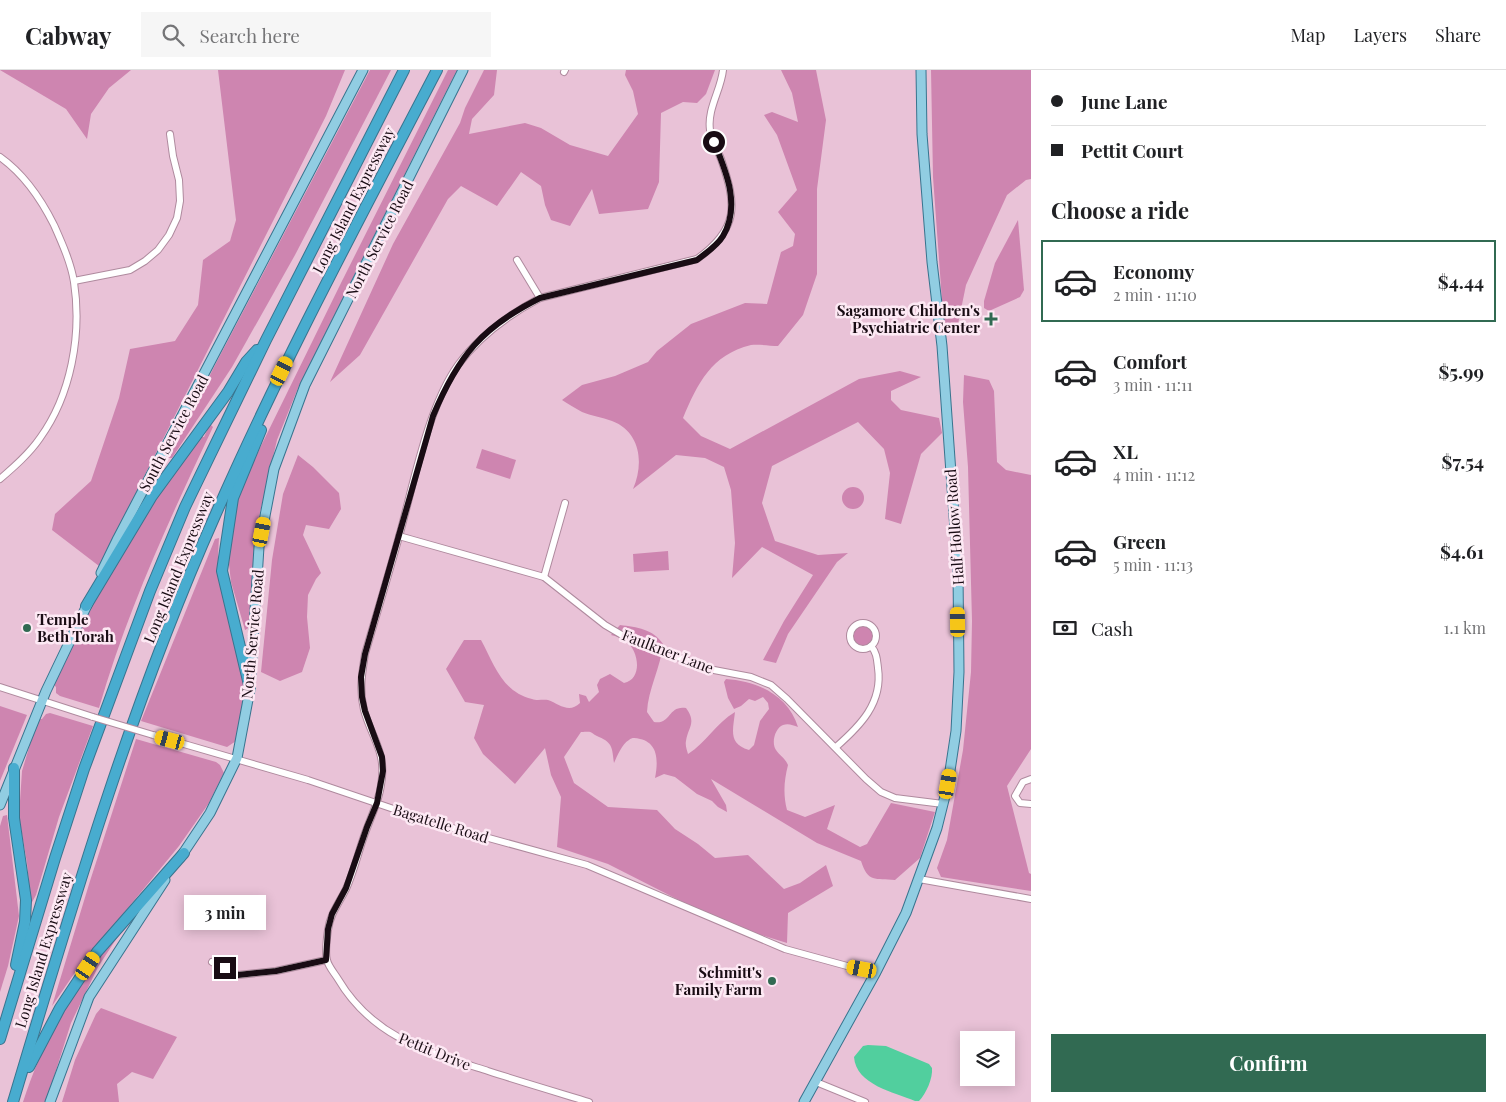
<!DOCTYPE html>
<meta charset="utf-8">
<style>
:root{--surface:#fff;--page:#f6f6f6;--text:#202124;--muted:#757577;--line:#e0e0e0;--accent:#316a52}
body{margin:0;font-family:"Playfair Display",serif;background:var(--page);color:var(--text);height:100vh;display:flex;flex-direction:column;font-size:19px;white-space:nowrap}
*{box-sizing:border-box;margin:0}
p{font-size:16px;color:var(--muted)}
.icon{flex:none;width:28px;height:28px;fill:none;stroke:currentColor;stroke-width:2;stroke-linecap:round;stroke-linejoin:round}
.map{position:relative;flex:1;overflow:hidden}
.panel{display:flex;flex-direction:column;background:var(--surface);width:475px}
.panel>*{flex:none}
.guide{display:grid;align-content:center;height:110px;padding:0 20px;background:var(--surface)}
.controls{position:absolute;left:960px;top:961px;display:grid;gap:10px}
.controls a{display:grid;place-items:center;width:55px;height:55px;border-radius:0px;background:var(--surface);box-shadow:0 2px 12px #0003;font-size:25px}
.end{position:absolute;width:22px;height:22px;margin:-11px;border:6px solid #190c14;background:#fff;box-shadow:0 0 0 2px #fff}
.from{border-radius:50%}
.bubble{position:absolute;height:35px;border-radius:0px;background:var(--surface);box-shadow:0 2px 12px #0003;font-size:16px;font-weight:700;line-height:35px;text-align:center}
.car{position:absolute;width:15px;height:30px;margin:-15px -8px;border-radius:6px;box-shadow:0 0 4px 1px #0007;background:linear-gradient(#f5c518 24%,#345 0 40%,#f5c518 0 76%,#345 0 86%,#f5c518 0)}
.guide b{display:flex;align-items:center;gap:18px;height:48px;font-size:19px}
.guide b+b{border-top:1px solid var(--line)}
.guide i{width:12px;height:12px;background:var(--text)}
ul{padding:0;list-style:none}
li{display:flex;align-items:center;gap:15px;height:82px;margin:0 10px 8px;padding:0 10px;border:2px solid transparent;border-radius:0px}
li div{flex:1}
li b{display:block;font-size:19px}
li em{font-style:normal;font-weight:700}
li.active{border-color:var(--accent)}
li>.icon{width:45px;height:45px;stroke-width:1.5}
h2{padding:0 20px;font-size:22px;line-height:60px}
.pay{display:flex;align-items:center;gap:12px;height:55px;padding:0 20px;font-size:19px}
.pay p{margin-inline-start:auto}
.cta{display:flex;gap:10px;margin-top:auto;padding:10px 20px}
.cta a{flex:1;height:58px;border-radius:0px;background:var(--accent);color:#fff;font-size:20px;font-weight:700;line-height:58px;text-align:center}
header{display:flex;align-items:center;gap:30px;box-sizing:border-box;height:70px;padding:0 25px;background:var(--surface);border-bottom:1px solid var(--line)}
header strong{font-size:24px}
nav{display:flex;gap:28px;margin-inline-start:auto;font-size:18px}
.search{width:350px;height:45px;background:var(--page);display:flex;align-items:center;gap:12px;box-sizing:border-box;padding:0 18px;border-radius:0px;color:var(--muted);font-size:19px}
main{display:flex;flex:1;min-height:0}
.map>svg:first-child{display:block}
</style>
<header>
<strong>Cabway</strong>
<div class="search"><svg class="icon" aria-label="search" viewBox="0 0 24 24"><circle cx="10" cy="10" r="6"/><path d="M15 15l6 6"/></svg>Search here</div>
<nav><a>Map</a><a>Layers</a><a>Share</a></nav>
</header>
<main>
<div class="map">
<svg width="1031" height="1032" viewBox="0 0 1031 1032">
<rect width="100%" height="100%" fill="#e9c2d7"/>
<!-- green -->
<g fill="#ce85b0">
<polygon points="0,0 131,0 109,18 91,44 87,69 66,39"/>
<polygon points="218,0 345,0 326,46 99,496 52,460 55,444 91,411 119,328 130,279 175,271 198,235 203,190 230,171 236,150"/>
<polygon points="370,0 391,0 295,185 232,297 172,388 169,388 215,295"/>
<polygon points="448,0 457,0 298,318 277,370 259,447 250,557 245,560 231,512 228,486 236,432 259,380 341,213"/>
<polygon points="484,0 497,0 494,25 472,49 469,64 525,53 541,58 570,75 608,86 638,44 633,21 625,5 626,0 715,0 706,24 697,33 683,32 661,43 659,112 648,139 599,144 592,119 570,156 551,150 545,135 541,116 521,102 497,136 461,116 448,129 360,285 330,312 393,174 460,53 465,38"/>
<path d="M781,0H816L826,50L817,119V204L803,245L778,276C770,276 759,274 751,275C711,285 698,313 683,348L701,366L730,379L859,309L900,301L921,307L891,321V330L901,340L939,348L942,363L921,384L901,454L885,449L890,403L884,379L858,352L772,396L762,433L775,471L818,485L848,483L837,492L788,564L776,593L763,590L784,551L813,505L762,477L732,508L735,473L731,420L724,397L705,388L676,385L633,419C644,394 641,362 612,351C602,347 591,346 582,342C575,338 568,334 562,330L582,315L615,306L648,292L657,281L691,254L745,233L767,234L781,182L793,176L795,164L778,142L797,120L777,65L764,45L772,42L798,52L792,23Z"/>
<polygon points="931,0 1031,0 1031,109 1026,110 1007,125 966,215 958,254 944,258 933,107"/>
<polygon points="1018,150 1024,220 1020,227 989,241 984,238 984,231 995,193"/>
<polygon points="964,305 989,310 994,321 997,392 1006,400 1031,405 1031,679 1007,716 1029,803 1031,804 1031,821 941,807 937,798 947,770 963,680 971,602 972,551 968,397 963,332"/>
<path d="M210,354L213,357C170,448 127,541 99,638L60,626L56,623V617L54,615C80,557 109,500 144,446C161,419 180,393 197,366L204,367Z"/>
<polygon points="482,379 516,390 510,409 476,398"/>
<polygon points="298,385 313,397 339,423 341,439 329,459 306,455 303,465 321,503 316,509 308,525 307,547 310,578 302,602 280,611 261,602 272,490 283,424"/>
<circle cx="853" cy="428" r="11"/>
<polygon points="219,468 218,485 220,510 246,613 243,636 236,671 227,677 141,651 215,469"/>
<polygon points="668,481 669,500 634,502 633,484"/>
<circle cx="863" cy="566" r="12"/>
<path d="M620,555C637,557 653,559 663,574C661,597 648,619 647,642L654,652C671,655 668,635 686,638C697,653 688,657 686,671C685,675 687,680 688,684C706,673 716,653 735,642C733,660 728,674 749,680L754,675L760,651L769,639L768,633L763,627L755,631L749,629L741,636L734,639L728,628L724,612L726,609C757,611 788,625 798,657C793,655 788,653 783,655C775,658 771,673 776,680C780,686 785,688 788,695C784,711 783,724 787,740L805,747L835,735L827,759L860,777L867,774L891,733L935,742L920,788L895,810C875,808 868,813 861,791L817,773L711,709L726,735L727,742L718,737L712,731L697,724L675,707L664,704L655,708C658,693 659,673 640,669C636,668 632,667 629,670C622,674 617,686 614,693C612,678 613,673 599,667C589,662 594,661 581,662L564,687L574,713L608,737L657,740L675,759L698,774L715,788L748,785L784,819L800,813L826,795L833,816L788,843L787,873L728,855L608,794L557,777L561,727L551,705L545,678L515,714L483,684L474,668L484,635L465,632L446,599L464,570H481C494,594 502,622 532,629C537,631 543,629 548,630C559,634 569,644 580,633L579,624L586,626L589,632L599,622L597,615L600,609L610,604L624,613C643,609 639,581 626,571C622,568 616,566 611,565Z"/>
<polygon points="0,636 27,645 0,711"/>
<polygon points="50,643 93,656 59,747 36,825 31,834 27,793 19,746 22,701 34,661 40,649 42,649 46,644"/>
<polygon points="136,669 216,692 220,695 224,703 209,733 179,776 76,901 52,936 90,811"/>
<polygon points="7,745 19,846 8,896 0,922 0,756 3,746"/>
<path d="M126,854L98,897L71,953L46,1032H23C44,967 79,905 126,854Z"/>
<polygon points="101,938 177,967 153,1009 132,1002 117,1014 119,1032 62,1032 75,990 96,944"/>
</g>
<!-- water -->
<path fill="#51cf9e" d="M868,975L886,976L929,994L932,998C933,1008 926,1024 919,1031H915C894,1022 856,1015 854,987L863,976Z"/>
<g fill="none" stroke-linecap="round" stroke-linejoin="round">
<defs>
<g id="minor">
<polyline points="564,2 565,0"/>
<path d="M0,87C24,104 41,129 54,155C62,173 71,193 74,212C82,265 71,325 40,368C29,384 14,397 0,409"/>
<polyline points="517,190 540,228"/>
<polyline points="74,211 130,200 145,191 158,180 169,165 177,148 180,131 179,110 173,86 170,64"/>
<polyline points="399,466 544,507 605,555 627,568 696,594 714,600 751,607 771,615 787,629 866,709 881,722 895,728 943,734"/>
<polyline points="544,507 565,433"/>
<circle cx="863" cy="566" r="13"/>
<polyline points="0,617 93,647"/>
<polyline points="153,665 308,710 438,754 587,795 785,879 847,896 876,902"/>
<path d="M836,677C860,656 883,633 878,598C877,590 877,583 871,576"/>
<polyline points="1031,709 1023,712 1015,726 1020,733 1031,734"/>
<polyline points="919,809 1031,829"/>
<polyline points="212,892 238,905 276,901 326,890"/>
<polyline points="816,1012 865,1032"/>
<path d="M589,1032C556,1022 522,1012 488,1001C428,982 373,968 338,909C335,904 328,896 327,890C325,884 327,866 328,860C330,844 339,833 346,819C355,799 359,778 367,758C372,744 379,731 381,715C387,682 372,669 364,640C359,620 362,603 365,584C377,543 389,503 400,463C414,412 428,337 458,295C480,265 508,245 540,228L697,189C739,159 737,135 721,89C717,79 712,70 710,60C707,39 721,20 723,0"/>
</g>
<g id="major">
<polyline points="101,503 118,468 363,0"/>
<polyline points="0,735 46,621 89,531"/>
<polyline points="180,788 210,743 237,688 250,619 259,477 274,399 305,315 463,0"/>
<polyline points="50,1032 89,927 165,810"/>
<polyline points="804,1032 876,902 906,843 937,758 948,714 956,661 959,602 958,502 942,276 932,192 922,64 921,0"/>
</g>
<g id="highway">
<polyline points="86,536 152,426 228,322 246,292 257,280"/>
<polyline points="250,619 222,501 233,428 261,360"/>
<polyline points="14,698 14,748 26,830 25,852 16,895"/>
<polyline points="0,969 55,788 84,699 150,521 185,437 266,270 404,0"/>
<polyline points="29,997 60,938 97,882 184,783"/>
<path d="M13,1032C72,835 130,637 214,448C281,295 360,148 437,0"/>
</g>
</defs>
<!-- minor casing -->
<use href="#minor" stroke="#af8a9e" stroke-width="8"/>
<!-- major casing -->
<use href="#major" stroke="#38748e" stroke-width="11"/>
<!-- highway casing -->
<use href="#highway" stroke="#38748e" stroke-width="12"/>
<!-- minor -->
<use href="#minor" stroke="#fff" stroke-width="6"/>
<!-- major -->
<use href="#major" stroke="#91cde2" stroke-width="9"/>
<!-- highway -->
<use href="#highway" stroke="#48accf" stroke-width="10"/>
<defs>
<polyline id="minor-bridge" points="93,647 153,665"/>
</defs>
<!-- minor-bridge casing -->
<use href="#minor-bridge" stroke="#af8a9e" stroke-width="8" stroke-linecap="butt"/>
<!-- minor-bridge -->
<use href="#minor-bridge" stroke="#fff" stroke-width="6"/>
</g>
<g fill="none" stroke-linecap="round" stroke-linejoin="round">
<!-- route -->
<path stroke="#190c14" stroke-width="6" d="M225,898L238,905L276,901L326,890L328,859L332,844L346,818L367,757L377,733L383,701L382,687L365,641L362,627L361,607L365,584L433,346C458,286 482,257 540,228L697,190C706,183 717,176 723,166C741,136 726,101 714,72"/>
</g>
<!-- markers -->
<g fill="#316a52" stroke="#fde9f4" stroke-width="2">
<path d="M988.5 241.5h5v5h5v5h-5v5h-5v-5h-5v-5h5z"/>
<circle cx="27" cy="558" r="5"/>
<circle cx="772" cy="911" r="5"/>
</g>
<g text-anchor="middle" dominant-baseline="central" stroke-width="5" stroke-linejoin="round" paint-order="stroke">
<!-- street labels -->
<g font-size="15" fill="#190c14" stroke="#fde9f4">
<text transform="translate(353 130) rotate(-63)">Long Island Expressway</text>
<text transform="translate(379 169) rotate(-63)">North Service Road</text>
<text transform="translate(173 363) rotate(-62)">South Service Road</text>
<text transform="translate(954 457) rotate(-94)">Half Hollow Road</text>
<text transform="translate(178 497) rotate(-68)">Long Island Expressway</text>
<text transform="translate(252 564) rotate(-85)">North Service Road</text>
<text transform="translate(668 581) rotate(21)">Faulkner Lane</text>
<text transform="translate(441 753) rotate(17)">Bagatelle Road</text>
<text transform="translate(43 880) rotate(-73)">Long Island Expressway</text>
<text transform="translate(435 981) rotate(22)">Pettit Drive</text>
</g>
<!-- poi labels -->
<g font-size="15" font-weight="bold" fill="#190c14" stroke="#fde9f4" text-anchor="end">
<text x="980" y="240">Sagamore Children's<tspan x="980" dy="17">Psychiatric Center</tspan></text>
<text x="37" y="549" text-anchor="start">Temple<tspan x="37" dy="17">Beth Torah</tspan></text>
<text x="762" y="902">Schmitt's<tspan x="762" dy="17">Family Farm</tspan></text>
</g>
</g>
</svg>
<div class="controls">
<a><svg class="icon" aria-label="layers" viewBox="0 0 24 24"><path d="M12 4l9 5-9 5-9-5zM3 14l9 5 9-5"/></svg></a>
</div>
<i class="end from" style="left:714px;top:72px"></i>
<i class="end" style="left:225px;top:898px"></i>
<div class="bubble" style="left:184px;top:825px;width:82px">3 min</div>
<i class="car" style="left:282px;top:301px;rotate:26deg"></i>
<i class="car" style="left:262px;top:462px;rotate:11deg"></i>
<i class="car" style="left:958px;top:552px;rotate:359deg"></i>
<i class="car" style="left:170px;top:670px;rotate:285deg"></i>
<i class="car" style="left:948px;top:714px;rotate:10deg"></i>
<i class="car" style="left:88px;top:896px;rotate:34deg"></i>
<i class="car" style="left:862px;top:899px;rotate:281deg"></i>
</div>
<section class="panel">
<div class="guide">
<b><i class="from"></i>June Lane</b>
<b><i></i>Pettit Court</b>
</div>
<h2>Choose a ride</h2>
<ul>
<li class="active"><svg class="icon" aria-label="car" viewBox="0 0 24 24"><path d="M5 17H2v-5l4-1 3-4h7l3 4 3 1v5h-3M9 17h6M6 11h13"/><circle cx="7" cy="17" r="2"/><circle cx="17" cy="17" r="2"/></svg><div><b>Economy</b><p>2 min · 11:10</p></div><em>$4.44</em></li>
<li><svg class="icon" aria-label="car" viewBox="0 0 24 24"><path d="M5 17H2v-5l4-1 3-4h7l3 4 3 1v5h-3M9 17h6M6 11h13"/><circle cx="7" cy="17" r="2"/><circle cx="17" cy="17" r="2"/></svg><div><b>Comfort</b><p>3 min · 11:11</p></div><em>$5.99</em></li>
<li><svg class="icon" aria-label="car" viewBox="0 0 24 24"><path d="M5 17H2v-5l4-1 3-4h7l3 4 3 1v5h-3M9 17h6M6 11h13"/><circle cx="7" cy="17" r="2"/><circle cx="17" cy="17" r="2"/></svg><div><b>XL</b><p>4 min · 11:12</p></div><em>$7.54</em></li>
<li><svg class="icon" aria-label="car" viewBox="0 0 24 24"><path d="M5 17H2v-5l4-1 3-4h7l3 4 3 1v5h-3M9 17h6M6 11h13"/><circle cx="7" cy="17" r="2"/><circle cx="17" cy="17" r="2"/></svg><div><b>Green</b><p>5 min · 11:13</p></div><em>$4.61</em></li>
</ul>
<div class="pay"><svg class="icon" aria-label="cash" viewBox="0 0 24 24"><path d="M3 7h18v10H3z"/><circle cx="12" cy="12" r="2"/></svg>Cash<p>1.1 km</p></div>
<div class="cta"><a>Confirm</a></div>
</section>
</main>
